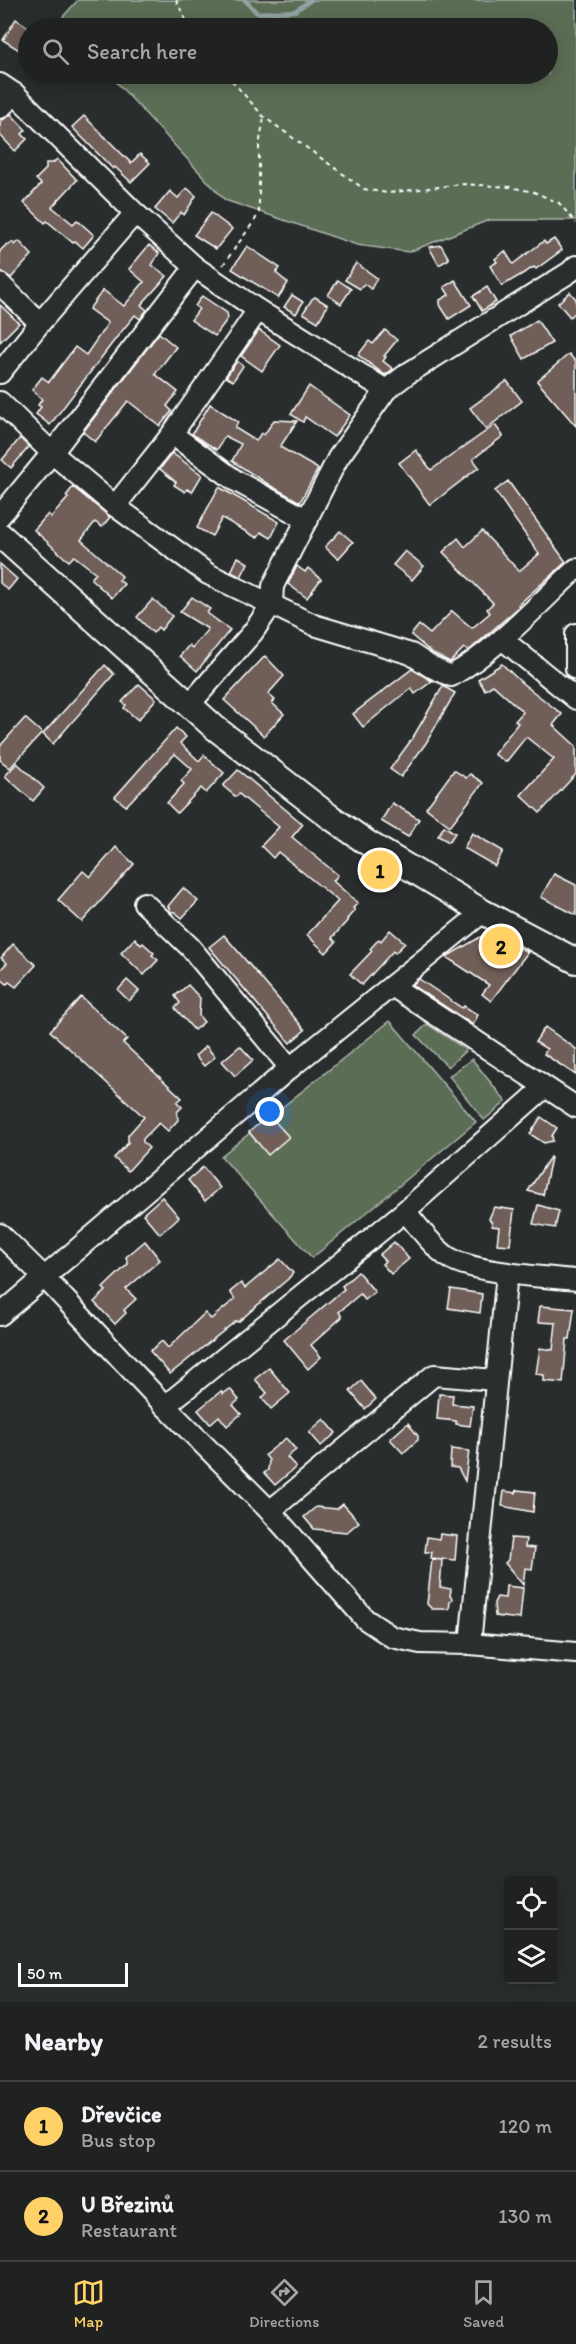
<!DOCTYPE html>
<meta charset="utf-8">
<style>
body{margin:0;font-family:Itim,sans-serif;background:#2d2f2f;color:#f1f3f6}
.controls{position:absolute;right:18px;bottom:18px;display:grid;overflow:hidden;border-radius:6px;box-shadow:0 3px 15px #0003}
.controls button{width:54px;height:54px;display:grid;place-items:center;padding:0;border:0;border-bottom:2px solid #3d3f40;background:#202222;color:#f1f3f6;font:30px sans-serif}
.scale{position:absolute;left:18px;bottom:15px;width:110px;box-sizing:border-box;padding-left:6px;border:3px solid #fff;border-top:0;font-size:16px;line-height:21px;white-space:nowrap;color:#fff;-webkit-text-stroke:4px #2a2d2e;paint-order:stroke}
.you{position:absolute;left:270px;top:1112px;width:21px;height:21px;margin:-15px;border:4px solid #fff;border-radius:50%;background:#1a73e8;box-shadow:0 0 0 9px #1a73e833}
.badge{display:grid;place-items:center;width:39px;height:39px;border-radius:50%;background:#ffd166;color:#111;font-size:20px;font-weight:700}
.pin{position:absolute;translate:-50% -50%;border:3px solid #fff;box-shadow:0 2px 6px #0006}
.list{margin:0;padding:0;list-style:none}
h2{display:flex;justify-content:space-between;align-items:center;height:78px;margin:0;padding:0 24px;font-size:26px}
h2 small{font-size:20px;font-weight:400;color:#a2a4a5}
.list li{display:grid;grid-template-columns:39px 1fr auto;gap:18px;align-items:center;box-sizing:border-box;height:90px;padding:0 24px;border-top:2px solid #3d3f40}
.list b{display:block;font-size:22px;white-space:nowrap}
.list p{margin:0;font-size:20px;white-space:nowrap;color:#a2a4a5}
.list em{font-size:20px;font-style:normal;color:#a2a4a5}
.icon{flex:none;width:33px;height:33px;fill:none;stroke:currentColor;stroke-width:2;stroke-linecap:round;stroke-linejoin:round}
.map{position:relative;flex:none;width:576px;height:2002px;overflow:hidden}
.search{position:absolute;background:#202222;box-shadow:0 3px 15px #0003;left:18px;right:18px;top:18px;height:66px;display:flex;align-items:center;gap:15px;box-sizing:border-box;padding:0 21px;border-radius:33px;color:#a2a4a5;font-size:22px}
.sheet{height:258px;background:#202222}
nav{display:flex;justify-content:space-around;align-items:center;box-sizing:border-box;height:84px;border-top:2px solid #3d3f40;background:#202222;font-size:16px;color:#a2a4a5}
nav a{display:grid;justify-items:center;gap:3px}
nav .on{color:#ffd166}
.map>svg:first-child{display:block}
.green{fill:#5b6d56;stroke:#adb6aa;stroke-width:1.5}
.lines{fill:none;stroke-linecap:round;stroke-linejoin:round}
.stream{stroke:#92a4a6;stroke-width:4.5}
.building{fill:#705f58;stroke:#fff;stroke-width:1.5}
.minor-casing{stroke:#fff;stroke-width:24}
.major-casing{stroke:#fff;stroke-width:28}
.path{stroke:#fff;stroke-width:2;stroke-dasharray:4.5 4.5;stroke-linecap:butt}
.minor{stroke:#2a2d2e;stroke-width:20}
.major{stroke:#2a2d2e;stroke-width:24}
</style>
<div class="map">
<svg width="576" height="2002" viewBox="0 0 576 2002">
<rect width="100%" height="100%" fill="#2a2d2e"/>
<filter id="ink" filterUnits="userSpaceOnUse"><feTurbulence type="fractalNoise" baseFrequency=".0167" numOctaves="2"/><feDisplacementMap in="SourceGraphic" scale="12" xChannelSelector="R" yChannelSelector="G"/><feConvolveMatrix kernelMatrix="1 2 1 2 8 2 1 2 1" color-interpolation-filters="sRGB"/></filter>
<g filter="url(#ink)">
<g class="green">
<path d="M78 0H576V220H489L409 252 357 245 225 200 109 74H548V28H68L60 20Z"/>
<path d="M390 1021 476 1122 312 1258 221 1156Z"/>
<path d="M427 1024 466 1050 448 1067 416 1035Z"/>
<path d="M472 1059 506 1102 484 1120 449 1076Z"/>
</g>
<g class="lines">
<path class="stream" d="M245 0 257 13 295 11 311 0"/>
</g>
<g class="building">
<path d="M16 19 28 27V45L24 53 3 40Z"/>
<path d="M11 114 26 130 22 134 27 139 15 151 0 135V122Z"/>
<path d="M84 116 131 163 140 154 150 163 131 182 115 167 113 169 72 127Z"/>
<path d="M57 159 77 180 52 207 73 224 77 220 94 235 83 248 75 241 73 243 47 221 45 223 24 203 41 184 36 179 46 169V163H53Z"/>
<path d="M187 188 196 196 184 215 181 212 172 223 155 209 170 191 178 198Z"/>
<path d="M211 213 232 229 216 249 194 235Z"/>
<path d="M554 239 562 250 536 269 534 267 502 286 490 266 497 262 495 259 505 251 513 264 544 241 546 244Z"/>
<path d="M19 241 32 255 11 278 0 270V251L7 244 9 245 12 242 15 245Z"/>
<path d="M149 245 159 253 152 265 167 276 141 305 147 310 140 319 135 315 117 337 50 425 36 414 41 407 38 405 42 399 32 390 42 377 49 382 75 347 86 355 108 323 89 309 103 290 124 306 144 282 129 269Z"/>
<path d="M441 245 449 259 439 265 429 247Z"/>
<path d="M247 246 280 268 276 273 288 283 278 298 232 269Z"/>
<path d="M356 263 377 278 371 289 364 284 360 289 345 280Z"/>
<path d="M338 280 351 289 341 304 328 295Z"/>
<path d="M455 280 471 305 449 319 440 305V300L449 295 444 287Z"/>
<path d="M487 287 496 302 482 311 473 296Z"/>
<path d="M570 292 576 299V312L570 317 558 303Z"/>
<path d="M292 295 303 302 296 314 284 307Z"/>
<path d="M202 296 227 313 228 318 215 336 191 320 199 309 195 306Z"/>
<path d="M315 297 328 305 318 322 303 313 312 299Z"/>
<path d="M0 305 19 323 0 342Z"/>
<path d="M537 320 552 343 524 359 511 336Z"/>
<path d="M259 330 280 345 262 371 241 356Z"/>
<path d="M385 330 397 340 384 356 386 357 383 361 393 369 385 375 358 355 369 341 373 344Z"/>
<path d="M159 333 176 347 155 374 178 392 167 406 172 411 160 426 128 401 95 442 83 432Z"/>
<path d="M569 354 576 362V426L537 381Z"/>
<path d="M237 361 243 366 233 381 226 377Z"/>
<path d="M507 381 522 401 486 429 470 408Z"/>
<path d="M309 386 350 415 334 437 305 417 303 422 291 414Z"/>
<path d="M210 404 238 422 235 428 256 441 261 433 264 435 274 420 297 421 280 447 318 469 300 502 271 486 232 461 241 444 225 436 217 450 192 434Z"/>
<path d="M495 425 503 436 473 459 479 467 430 505 399 463 416 450 431 470Z"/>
<path d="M20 438 29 447 11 468 2 460Z"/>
<path d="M172 453 202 475 192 492 187 489 185 492 174 485 176 482 160 469Z"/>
<path d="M508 481 566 562 518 605 519 607 472 648 468 651 464 648 450 662 432 653 411 635 419 625 430 634 452 611 472 628 490 613 487 609 493 603 443 552 458 538 465 547 482 531 519 571 539 554 495 491Z"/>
<path d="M73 487 110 517 102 527 95 522 81 540 122 576 119 580 124 584 112 598 91 579 96 573 74 556 69 561 65 558 34 530 48 514 51 517 68 498 66 496Z"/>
<path d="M219 487 279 522 271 538 261 532 257 538 222 518 212 536 197 528Z"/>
<path d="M340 531 353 542 338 559 325 547Z"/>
<path d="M405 551 424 566 412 580 393 565Z"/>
<path d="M238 557 248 563 241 577 231 572Z"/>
<path d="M0 564 17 579 8 590 0 583Z"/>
<path d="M297 566 305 572 308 568 321 579 307 598 288 584Z"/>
<path d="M192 597 210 609 207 613 230 630 197 671 180 656 189 645 192 648 208 629 180 612Z"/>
<path d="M153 599 172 616 161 630 158 627 153 633 137 617Z"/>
<path d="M265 656 284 676 268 694 275 700 272 703 284 714 264 736 224 700Z"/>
<path d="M502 664 522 683 562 714 553 725 576 746V774L540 813 521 795 554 759 526 737 506 762 494 754 518 723 515 721 523 712 493 685 485 690 478 679Z"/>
<path d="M105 665 114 674 53 744 43 734Z"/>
<path d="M412 669 432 681 415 694 411 688 363 727 353 714Z"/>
<path d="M139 684 156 699 138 720 124 708 126 705 122 702Z"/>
<path d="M443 686 455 693 426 743 401 777 390 769 412 739Z"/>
<path d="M25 718 42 733 10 768 0 760V746Z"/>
<path d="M176 728 186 737 180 743 199 761 204 755 224 773 206 793 201 788 177 813 167 803 184 784 181 781 192 769 175 754 126 806 115 797Z"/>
<path d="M17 763 44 788 33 801 5 776Z"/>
<path d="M238 770 303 824 292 837 338 875 333 881 358 903 353 908 355 910 347 919 348 920 332 938 336 942 326 953 307 935 338 901 278 852 273 858 261 846 279 827 239 794 236 797 223 786Z"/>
<path d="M454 770 466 778 470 774 483 783 450 826 426 808Z"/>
<path d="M392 803 419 819 408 837 381 821Z"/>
<path d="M444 826 455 833 449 842 438 836Z"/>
<path d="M472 833 503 851 495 866 464 848Z"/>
<path d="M116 847 134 864 82 922 58 900 83 871 90 877Z"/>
<path d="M554 874 576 885V915L541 897Z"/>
<path d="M183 888 198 901 182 918 175 912H171L168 906Z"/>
<path d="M390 930 405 943 395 953 393 951 362 985 350 974 372 951 370 949 379 939 381 941Z"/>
<path d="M487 933 528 952 491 1001 482 994 489 985 446 957Z"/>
<path d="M224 935 305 1030 290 1043 209 947Z"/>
<path d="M135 938 141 945 143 943 154 953 152 955 158 960 144 975 121 953Z"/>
<path d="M13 944 36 965 16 987 9 982 7 984 0 978V970L7 963 1 958Z"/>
<path d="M419 979 462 1008 464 1006 478 1015 473 1025 412 985Z"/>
<path d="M127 980 139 991 129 1001 118 990Z"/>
<path d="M188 985 200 998 199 1016 204 1022 194 1030 175 1008 180 1003 175 996Z"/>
<path d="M81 997 127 1039 123 1043 182 1098 177 1102 182 1107 177 1112 178 1120 168 1131 159 1123 143 1139V1142L149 1148 128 1171 114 1158 128 1143V1135L144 1117 50 1031Z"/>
<path d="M545 1027 576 1049V1075L544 1054 547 1049 535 1042Z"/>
<path d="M206 1046 215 1057 204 1066 195 1056Z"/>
<path d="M240 1046 253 1060 235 1076 222 1061Z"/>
<path d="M269 1115 289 1137 268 1155 249 1132Z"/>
<path d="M541 1117 557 1128 552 1136 553 1141 544 1143 530 1134Z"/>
<path d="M550 1157 551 1158 543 1195 528 1191Z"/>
<path d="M203 1167 220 1188 205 1201 188 1180Z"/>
<path d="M162 1197 179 1217 160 1234 143 1214Z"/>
<path d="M538 1205 559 1211 555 1228 533 1224Z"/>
<path d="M494 1207 514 1210 510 1245 497 1244 499 1227 492 1226V1223L489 1219Z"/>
<path d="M145 1241 160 1260 126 1289 136 1299 124 1310 126 1313 115 1324 94 1302 106 1291 103 1288 128 1264 126 1257Z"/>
<path d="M394 1242 409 1259 391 1274 382 1264 385 1261 379 1255Z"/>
<path d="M280 1259 293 1273 288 1279 238 1322 236 1321 170 1374 150 1351 162 1341 168 1348 205 1313 211 1319 235 1299 230 1292 241 1283 245 1288Z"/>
<path d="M358 1272 375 1292 365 1300 360 1294 339 1312 342 1317 311 1345 321 1357 308 1369 284 1340 344 1289 342 1286Z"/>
<path d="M451 1289 482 1294 480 1313 448 1308Z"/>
<path d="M540 1306 574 1309 570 1339H567L563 1383 544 1381V1375L536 1374 540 1348 553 1350 556 1323 538 1322Z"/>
<path d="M269 1368 290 1393 271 1409 262 1398 267 1393 255 1379Z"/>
<path d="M361 1381 376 1399 365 1409 350 1391Z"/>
<path d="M230 1389 239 1400 233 1405 241 1414 227 1426 219 1416 210 1424 198 1410 221 1391 223 1394Z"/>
<path d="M439 1394 453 1395 452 1404 473 1406 470 1426 456 1424V1421L437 1419Z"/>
<path d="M324 1419 336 1433 321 1446 309 1432Z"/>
<path d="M408 1423 418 1436V1440L403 1453 390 1439Z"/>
<path d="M286 1438 296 1450 287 1457 296 1467 275 1485 264 1473 268 1470 269 1460 265 1455Z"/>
<path d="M451 1449 469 1451 465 1481 458 1468 450 1467Z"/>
<path d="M517 1490 535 1492 533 1512 502 1506 504 1491 516 1493Z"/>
<path d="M343 1504 359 1522 347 1532 314 1529 304 1517 316 1507 337 1509Z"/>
<path d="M440 1534 457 1536 455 1560 431 1558 432 1552H425L427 1537 439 1539Z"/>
<path d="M511 1538 526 1539 525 1547 535 1548 532 1569 525 1568 523 1585 505 1563 508 1560Z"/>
<path d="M432 1559 442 1560 440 1587 451 1589 450 1596 453 1599 450 1602 449 1609H432L427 1604Z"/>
<path d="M506 1586 523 1588 520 1619 495 1616 494 1603 497 1597 505 1598Z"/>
</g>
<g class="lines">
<defs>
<g id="minor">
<path d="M0 84 15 94 135 213 195 267 258 310 386 390"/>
<path d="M0 108 15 94"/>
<path d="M0 284 40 323"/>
<path d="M0 373 40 323 135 213"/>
<path d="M0 402 52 453 115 506 208 574 314 625 411 654 431 667 451 676C498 649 536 606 576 569"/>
<path d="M172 434 236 481 308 520"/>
<path d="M115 506 172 434 258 310"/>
<path d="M0 516 52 453 195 267"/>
<path d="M576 634V669"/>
<path d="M502 639 576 699"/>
<path d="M190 704 253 632 272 604 273 586 338 458 386 390 407 374 570 272 576 266"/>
<path d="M144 903 190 947 290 1068"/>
<path d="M392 986 576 1107"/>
<path d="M405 1211C417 1225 430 1244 445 1255 468 1273 546 1277 576 1280"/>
<path d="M0 1234 45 1278 165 1406 270 1511 365 1619 392 1637 420 1643 470 1644 576 1653"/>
<path d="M0 1315 290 1068 483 912"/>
<path d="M165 1406 405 1211 545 1087"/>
<path d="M270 1511 434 1375 495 1380"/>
<path d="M470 1644 507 1273"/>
</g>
<path id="major" d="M0 535 214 727 329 816 366 842 483 912 576 961"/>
</defs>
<use href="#minor" class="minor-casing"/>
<use href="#major" class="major-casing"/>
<g class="path">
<path d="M176 0 190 28"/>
<path d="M226 74 264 117 364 189 387 193 464 184 510 187 534 192 559 203 576 223"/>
<path d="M223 265 255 220 259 212V146L264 117"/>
</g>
<use href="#minor" class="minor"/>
<use href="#major" class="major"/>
</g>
</g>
</svg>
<div class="controls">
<button><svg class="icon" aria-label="locate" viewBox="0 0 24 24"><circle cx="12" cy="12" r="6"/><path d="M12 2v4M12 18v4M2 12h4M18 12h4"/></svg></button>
<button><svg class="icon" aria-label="layers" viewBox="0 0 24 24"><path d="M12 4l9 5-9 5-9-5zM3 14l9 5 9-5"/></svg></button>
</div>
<div class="scale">50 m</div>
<div class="you"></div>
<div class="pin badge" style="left:380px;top:870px">1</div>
<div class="pin badge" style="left:501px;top:946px">2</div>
<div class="search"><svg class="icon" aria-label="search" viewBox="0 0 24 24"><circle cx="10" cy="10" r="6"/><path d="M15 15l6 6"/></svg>Search here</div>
</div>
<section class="sheet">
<h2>Nearby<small>2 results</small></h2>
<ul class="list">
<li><span class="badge">1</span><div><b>Dřevčice</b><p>Bus stop</p></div><em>120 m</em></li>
<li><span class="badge">2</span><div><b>U Březinů</b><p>Restaurant</p></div><em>130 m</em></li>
</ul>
</section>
<nav>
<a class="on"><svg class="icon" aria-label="map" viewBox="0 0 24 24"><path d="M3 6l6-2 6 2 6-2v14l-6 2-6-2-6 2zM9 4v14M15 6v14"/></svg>Map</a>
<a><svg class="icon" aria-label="directions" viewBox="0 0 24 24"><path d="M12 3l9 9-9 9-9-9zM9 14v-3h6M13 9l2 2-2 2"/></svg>Directions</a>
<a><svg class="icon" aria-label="saved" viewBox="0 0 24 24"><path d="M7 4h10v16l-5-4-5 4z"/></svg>Saved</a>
</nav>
